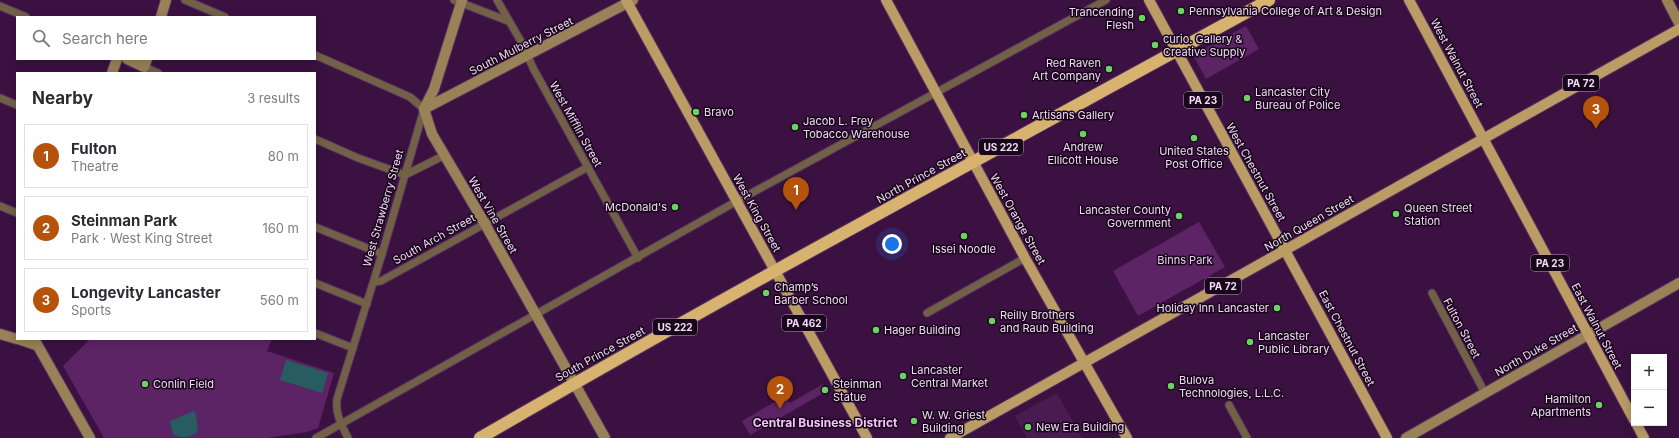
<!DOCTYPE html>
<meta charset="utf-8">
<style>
body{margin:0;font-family:Inter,sans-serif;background:#f2f2f3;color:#2b2b33}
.controls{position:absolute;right:12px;bottom:12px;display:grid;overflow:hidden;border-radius:0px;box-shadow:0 2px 10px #0003}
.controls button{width:36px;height:36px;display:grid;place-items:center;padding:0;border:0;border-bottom:1px solid #e1e1e2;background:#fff;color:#2b2b33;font:20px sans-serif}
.you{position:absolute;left:892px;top:244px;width:14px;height:14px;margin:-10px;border:3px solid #fff;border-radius:50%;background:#1a73e8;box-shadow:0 0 0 6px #1a73e833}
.badge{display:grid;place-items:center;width:26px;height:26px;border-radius:50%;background:#b45309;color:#fff;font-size:13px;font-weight:700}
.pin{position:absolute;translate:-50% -33px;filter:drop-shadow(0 1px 2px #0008)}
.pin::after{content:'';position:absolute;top:21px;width:14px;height:12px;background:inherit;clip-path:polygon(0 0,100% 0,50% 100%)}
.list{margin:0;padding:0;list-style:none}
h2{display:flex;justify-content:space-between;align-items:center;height:52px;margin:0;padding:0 16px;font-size:17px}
h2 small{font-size:13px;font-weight:400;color:#7c7c81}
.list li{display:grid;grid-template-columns:26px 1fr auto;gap:12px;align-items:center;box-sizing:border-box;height:64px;margin:0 8px 8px;padding:0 8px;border:1px solid #e1e1e2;border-radius:0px}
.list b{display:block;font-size:15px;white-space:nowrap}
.list p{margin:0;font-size:13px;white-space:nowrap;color:#7c7c81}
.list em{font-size:13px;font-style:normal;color:#7c7c81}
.icon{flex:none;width:22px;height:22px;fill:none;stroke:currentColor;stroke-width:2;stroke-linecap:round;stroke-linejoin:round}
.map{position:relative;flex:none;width:1679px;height:438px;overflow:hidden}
.search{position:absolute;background:#fff;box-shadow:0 2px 10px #0003;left:16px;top:16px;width:300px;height:44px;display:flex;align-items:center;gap:10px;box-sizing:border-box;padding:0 14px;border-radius:0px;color:#7c7c81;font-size:15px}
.panel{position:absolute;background:#fff;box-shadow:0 2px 10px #0003;left:16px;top:72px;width:300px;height:268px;border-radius:0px}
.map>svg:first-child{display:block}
.built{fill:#491b50}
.green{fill:#5c2465}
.water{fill:#275d61}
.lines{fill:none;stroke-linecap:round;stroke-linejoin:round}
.street-casing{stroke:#58315e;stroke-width:9}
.secondary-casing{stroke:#58315e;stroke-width:12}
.primary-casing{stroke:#58315e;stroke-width:12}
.highway-casing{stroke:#58315e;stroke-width:14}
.street{stroke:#706147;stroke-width:7}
.secondary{stroke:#9a8258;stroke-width:10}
.primary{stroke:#ba9c64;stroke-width:10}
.highway{stroke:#d7b36f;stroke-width:12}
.poi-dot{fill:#6bd363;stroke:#18071b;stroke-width:1.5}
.labels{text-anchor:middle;stroke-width:3;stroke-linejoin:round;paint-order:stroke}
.shield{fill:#18071b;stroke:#b19bb5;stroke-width:1}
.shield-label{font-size:10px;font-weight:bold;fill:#f3daf7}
.poi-label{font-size:11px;fill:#f3daf7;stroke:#18071b;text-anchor:start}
.street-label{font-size:11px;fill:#f3daf7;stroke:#18071b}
.park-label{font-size:11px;fill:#edc9f2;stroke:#18071b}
.neighbourhood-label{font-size:12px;font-weight:bold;fill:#f6c3fd;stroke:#18071b}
</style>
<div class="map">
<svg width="1679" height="438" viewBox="0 0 1679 438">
<rect width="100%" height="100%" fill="#3b1141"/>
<path class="built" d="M1057 393 1082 438H1027L1015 416Z"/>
<g class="green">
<path d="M1246 26 1259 49 1206 79 1193 55Z"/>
<path d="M1199 222 1225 267 1138 316 1113 271Z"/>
<path d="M90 339H272L267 351 334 373 318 428 307 432 267 438H104L63 366Z"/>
<path d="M823 384 827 391 750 435 742 421 785 396 790 403Z"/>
</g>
<g class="water">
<path d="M286 360 328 373 322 393 280 380Z"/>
<path d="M194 411 196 415 198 431C192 438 183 438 173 435L170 421Z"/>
</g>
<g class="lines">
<defs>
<g id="street">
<path d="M185 0 225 17"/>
<path d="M454 0 508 21"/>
<path d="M497 0 523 45 533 68 638 258"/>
<path d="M0 6 26 17"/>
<path d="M315 55 410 97 424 109 382 254 337 399C335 414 342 426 348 438"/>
<path d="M144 67 158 73"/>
<path d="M0 98 17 105"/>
<path d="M315 139 358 158 405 175 445 155"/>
<path d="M0 206 17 213"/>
<path d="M315 227 382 254"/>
<path d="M374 282 381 281 588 167"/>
<path d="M315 283 367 304"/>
<path d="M1432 293 1485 393"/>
<path d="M927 313 1025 258"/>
<path d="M315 333 353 348"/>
<path d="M1229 405 1247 438"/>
<path d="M316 438 737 201 1106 0"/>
</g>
<g id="secondary">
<path d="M1667 0 1679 23"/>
<path d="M161 17 166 0"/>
<path d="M127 59 144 67 147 59"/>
<path d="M112 73 117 59"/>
<path d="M424 109 432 134 485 224 605 438"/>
<path d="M424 109 633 0"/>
<path d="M424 109 434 89 462 0"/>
<path d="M0 334 17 339"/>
<path d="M18 339 36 345"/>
<path d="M34 339 90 438"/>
<path d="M1406 438 1679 283"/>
</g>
<g id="primary">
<path d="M626 0 867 438"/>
<path d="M886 0 1025 258 1127 438"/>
<path d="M1149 0 1387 438"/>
<path d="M1409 0 1634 420"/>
<path d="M1636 423 1644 438"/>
<path d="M950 438 1679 29"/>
</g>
<path id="highway" d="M480 438C740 287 1005 145 1269 0"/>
</defs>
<use href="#street" class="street-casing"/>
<use href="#secondary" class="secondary-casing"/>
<use href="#primary" class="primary-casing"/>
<use href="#highway" class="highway-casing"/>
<use href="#street" class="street"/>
<use href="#secondary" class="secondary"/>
<use href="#primary" class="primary"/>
<use href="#highway" class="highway"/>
</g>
<g class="poi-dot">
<circle cx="1181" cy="11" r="4"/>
<circle cx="1142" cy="18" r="4"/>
<circle cx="1155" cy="45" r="4"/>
<circle cx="1109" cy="69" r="4"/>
<circle cx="1247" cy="98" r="4"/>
<circle cx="696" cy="112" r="4"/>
<circle cx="1024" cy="115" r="4"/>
<circle cx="795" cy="127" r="4"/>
<circle cx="1083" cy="134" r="4"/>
<circle cx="1194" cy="138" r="4"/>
<circle cx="675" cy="207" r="4"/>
<circle cx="1396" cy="214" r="4"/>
<circle cx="1179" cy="216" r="4"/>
<circle cx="964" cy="236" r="4"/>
<circle cx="766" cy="293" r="4"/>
<circle cx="1277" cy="308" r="4"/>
<circle cx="992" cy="321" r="4"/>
<circle cx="876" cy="330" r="4"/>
<circle cx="1250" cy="342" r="4"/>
<circle cx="903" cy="376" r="4"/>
<circle cx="145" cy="384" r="4"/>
<circle cx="1171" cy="386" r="4"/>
<circle cx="825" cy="390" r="4"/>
<circle cx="1599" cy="405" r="4"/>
<circle cx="914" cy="421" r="4"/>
<circle cx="1028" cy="427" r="4"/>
</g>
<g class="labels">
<g class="shield">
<rect x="1563" y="75" width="36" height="16" rx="3"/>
<rect x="1184" y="92" width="38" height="16" rx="3"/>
<rect x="979" y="139" width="44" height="16" rx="3"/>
<rect x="1531" y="255" width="38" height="16" rx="3"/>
<rect x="1205" y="278" width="36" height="16" rx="3"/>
<rect x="782" y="315" width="44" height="16" rx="3"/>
<rect x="653" y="319" width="44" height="16" rx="3"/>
</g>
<g class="shield-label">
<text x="1581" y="87">PA 72</text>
<text x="1203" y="104">PA 23</text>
<text x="1001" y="151">US 222</text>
<text x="1550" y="267">PA 23</text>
<text x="1223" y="290">PA 72</text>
<text x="804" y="327">PA 462</text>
<text x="675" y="331">US 222</text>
</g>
<g class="poi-label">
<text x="1189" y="15">Pennsylvania College of Art &amp; Design</text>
<text x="1134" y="16" text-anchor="end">Trancending<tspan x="1134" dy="13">Flesh</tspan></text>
<text x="1163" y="43">curio. Gallery &amp;<tspan x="1163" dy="13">Creative Supply</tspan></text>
<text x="1101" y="67" text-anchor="end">Red Raven<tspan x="1101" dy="13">Art Company</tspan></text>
<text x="1255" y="96">Lancaster City<tspan x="1255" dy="13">Bureau of Police</tspan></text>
<text x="704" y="116">Bravo</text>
<text x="1032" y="119">Artisans Gallery</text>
<text x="803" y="125">Jacob L. Frey<tspan x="803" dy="13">Tobacco Warehouse</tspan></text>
<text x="1083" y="151" text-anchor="middle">Andrew<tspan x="1083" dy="13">Ellicott House</tspan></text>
<text x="1194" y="155" text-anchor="middle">United States<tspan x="1194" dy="13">Post Office</tspan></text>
<text x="667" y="211" text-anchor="end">McDonald's</text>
<text x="1404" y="212">Queen Street<tspan x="1404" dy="13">Station</tspan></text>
<text x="1171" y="214" text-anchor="end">Lancaster County<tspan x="1171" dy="13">Government</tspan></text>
<text x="964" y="253" text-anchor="middle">Issei Noodle</text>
<text x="774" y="291">Champ’s<tspan x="774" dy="13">Barber School</tspan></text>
<text x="1269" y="312" text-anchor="end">Holiday Inn Lancaster</text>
<text x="1000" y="319">Reilly Brothers<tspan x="1000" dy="13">and Raub Building</tspan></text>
<text x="884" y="334">Hager Building</text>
<text x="1258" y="340">Lancaster<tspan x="1258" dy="13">Public Library</tspan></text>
<text x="911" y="374">Lancaster<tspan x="911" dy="13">Central Market</tspan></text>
<text x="1179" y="384">Bulova<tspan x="1179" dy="13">Technologies, L.L.C.</tspan></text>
<text x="153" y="388">Conlin Field</text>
<text x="833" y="388">Steinman<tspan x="833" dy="13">Statue</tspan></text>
<text x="1591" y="403" text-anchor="end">Hamilton<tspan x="1591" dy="13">Apartments</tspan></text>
<text x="922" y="419">W. W. Griest<tspan x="922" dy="13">Building</tspan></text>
<text x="1036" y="431">New Era Building</text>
</g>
<g class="street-label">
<text transform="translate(521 46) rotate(-27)" y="4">South Mulberry Street</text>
<text transform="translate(1457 63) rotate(62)" y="4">West Walnut Street</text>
<text transform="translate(576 124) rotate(61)" y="4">West Mifflin Street</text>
<text transform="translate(1256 172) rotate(61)" y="4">West Chestnut Street</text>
<text transform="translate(921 176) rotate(-29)" y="4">North Prince Street</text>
<text transform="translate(383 208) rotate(-74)" y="4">West Strawberry Street</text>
<text transform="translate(757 213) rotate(61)" y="4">West King Street</text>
<text transform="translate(493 215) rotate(60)" y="4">West Vine Street</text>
<text transform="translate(1018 219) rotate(61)" y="4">West Orange Street</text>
<text transform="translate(1309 223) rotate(-30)" y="4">North Queen Street</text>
<text transform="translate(434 239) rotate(-29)" y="4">South Arch Street</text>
<text transform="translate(1597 326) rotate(62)" y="4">East Walnut Street</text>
<text transform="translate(1462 328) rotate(62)" y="4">Fulton Street</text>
<text transform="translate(1347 338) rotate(62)" y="4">East Chestnut Street</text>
<text transform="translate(1536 350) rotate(-30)" y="4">North Duke Street</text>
<text transform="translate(600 354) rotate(-29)" y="4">South Prince Street</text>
</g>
<g class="park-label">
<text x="1185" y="264">Binns Park</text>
</g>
<g class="neighbourhood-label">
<text x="825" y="427">Central Business District</text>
</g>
</g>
</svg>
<div class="controls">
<button>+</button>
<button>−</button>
</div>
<div class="you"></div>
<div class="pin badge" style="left:796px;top:210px">1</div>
<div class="pin badge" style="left:780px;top:409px">2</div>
<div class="pin badge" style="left:1596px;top:129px">3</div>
<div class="search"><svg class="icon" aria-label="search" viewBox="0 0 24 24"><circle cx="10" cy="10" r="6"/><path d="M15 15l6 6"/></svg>Search here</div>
<section class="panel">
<h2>Nearby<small>3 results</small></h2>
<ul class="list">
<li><span class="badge">1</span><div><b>Fulton</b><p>Theatre</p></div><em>80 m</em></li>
<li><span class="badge">2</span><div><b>Steinman Park</b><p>Park · West King Street</p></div><em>160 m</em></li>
<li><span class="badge">3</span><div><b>Longevity Lancaster</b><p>Sports</p></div><em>560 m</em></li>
</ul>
</section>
</div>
